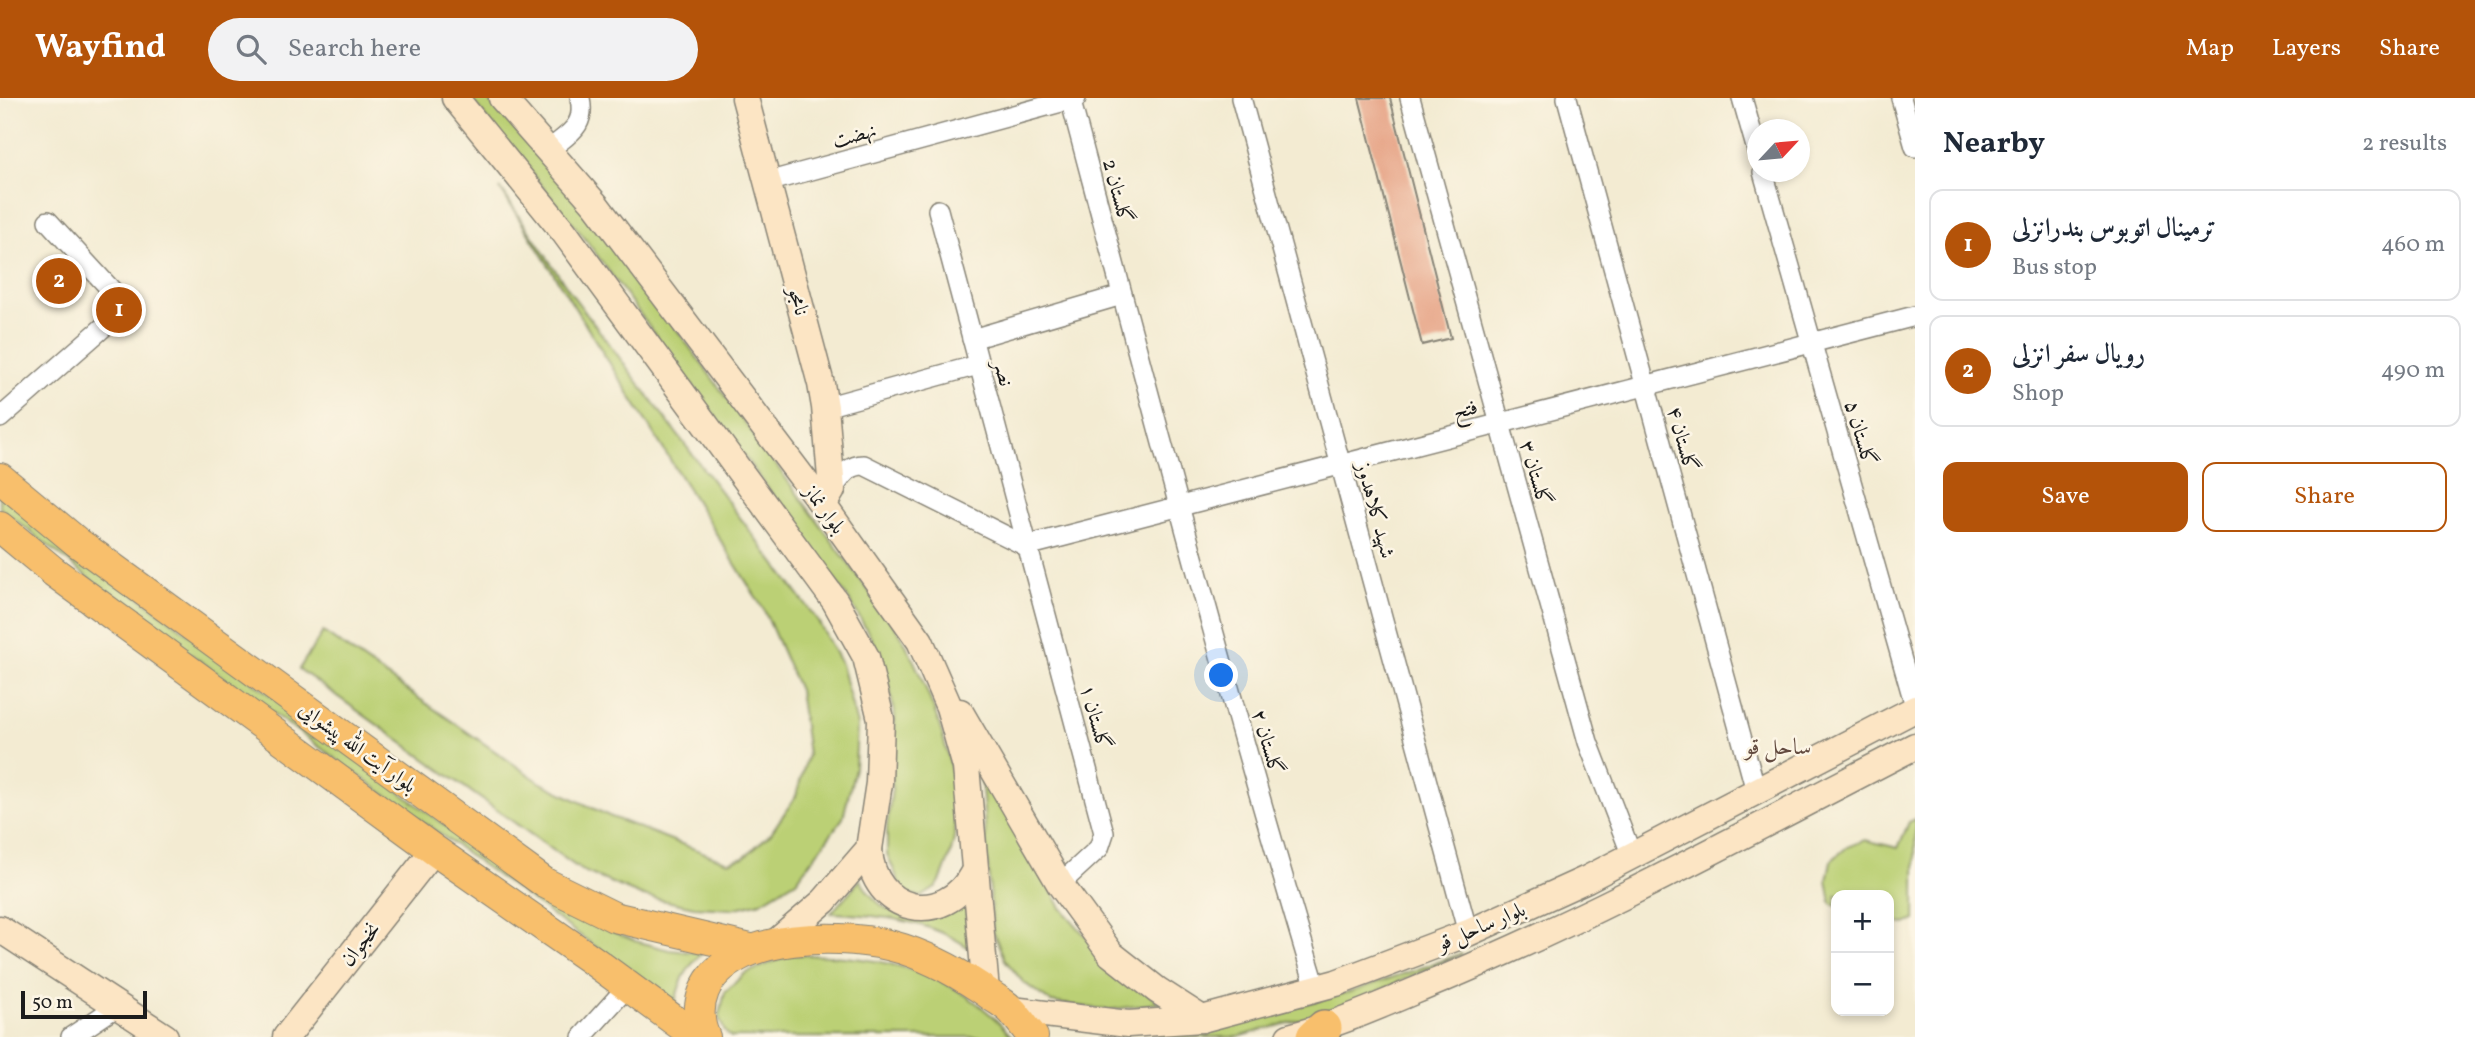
<!DOCTYPE html>
<meta charset="utf-8">
<style>
body{margin:0;font-family:Vollkorn,Amiri,serif;background:#f2f2f3;color:#1f2937}
.controls{position:absolute;right:21px;bottom:21px;display:grid;overflow:hidden;border-radius:14px;box-shadow:0 4px 10px #0003}
.controls button{width:63px;height:63px;display:grid;place-items:center;padding:0;border:0;border-bottom:2px solid #e0e1e3;background:#fff;color:#1f2937;font:35px sans-serif}
.compass{position:absolute;left:1747px;top:21px;width:63px;height:63px;border-radius:50%;background:#fff;box-shadow:0 4px 10px #0003;rotate:64deg}
.scale{position:absolute;left:21px;bottom:18px;width:126px;box-sizing:border-box;padding-left:7px;border:4px solid #1c1c1c;border-top:0;font-size:19px;line-height:24px;white-space:nowrap;color:#1c1c1c;-webkit-text-stroke:5px #fcf5e5;paint-order:stroke}
.you{position:absolute;left:1222px;top:578px;width:24px;height:24px;margin:-18px;border:5px solid #fff;border-radius:50%;background:#1a73e8;box-shadow:0 0 0 10px #1a73e833}
.badge{display:grid;place-items:center;width:46px;height:46px;border-radius:50%;background:#b45309;color:#fff;font-size:23px;font-weight:700}
.pin{position:absolute;translate:-50% -50%;border:4px solid #fff;box-shadow:0 2px 7px #0006}
.list{margin:0;padding:0;list-style:none}
h2{display:flex;justify-content:space-between;align-items:center;height:91px;margin:0;padding:0 28px;font-size:30px}
h2 small{font-size:23px;font-weight:400;color:#747a83}
.list li{display:grid;grid-template-columns:46px 1fr auto;gap:21px;align-items:center;box-sizing:border-box;height:112px;margin:0 14px 14px;padding:0 14px;border:2px solid #e0e1e3;border-radius:14px}
.list b{display:block;font-size:26px;white-space:nowrap}
.list p{margin:0;font-size:23px;white-space:nowrap;color:#747a83}
.list em{font-size:23px;font-style:normal;color:#747a83}
.actions{display:flex;gap:14px;padding:21px 28px}
.actions a{flex:1;padding:16px 0;border:2px solid #b45309;border-radius:14px;text-align:center;font-size:24px;color:#b45309}
.actions .main{background:#b45309;color:#fff}
.icon{flex:none;width:38px;height:38px;fill:none;stroke:currentColor;stroke-width:2;stroke-linecap:round;stroke-linejoin:round}
.map{position:relative;flex:none;width:1915px;height:939px;overflow:hidden}
header{display:flex;align-items:center;gap:42px;box-sizing:border-box;height:98px;padding:0 35px;background:#b45309;color:#fff}
header strong{font-size:33px}
nav{display:flex;gap:38px;margin-inline-start:auto;font-size:24px}
.search{width:490px;height:63px;background:#f2f2f3;display:flex;align-items:center;gap:18px;box-sizing:border-box;padding:0 24px;border-radius:38px;color:#747a83;font-size:26px}
main{display:flex}
aside{flex:1;background:#fff}
.map>svg:first-child{display:block}
.green{fill:#bbd074;stroke:#6c7648;stroke-width:2}
.building{fill:#e6a284}
.lines{fill:none;stroke-linecap:round;stroke-linejoin:round}
.street-casing{stroke:#888477;stroke-width:22}
.secondary-casing{stroke:#888477;stroke-width:29}
.primary-casing{stroke:#888477;stroke-width:32}
.highway-casing{stroke:#888477;stroke-width:38}
.street{stroke:#fff;stroke-width:19}
.secondary{stroke:#fce5c4;stroke-width:26}
.primary{stroke:#f8bf6c;stroke-width:30}
.highway{stroke:#f8bf6c;stroke-width:35}
.labels{text-anchor:middle;stroke-width:5;stroke-linejoin:round;paint-order:stroke}
.street-label{font-size:21px;fill:#1c1c1c;stroke:#fcf5e5}
.neighbourhood-label{font-size:23px;fill:#634b40;stroke:#fcf5e5}
</style>
<header>
<strong>Wayfind</strong>
<div class="search"><svg class="icon" aria-label="search" viewBox="0 0 24 24"><circle cx="10" cy="10" r="6"/><path d="M15 15l6 6"/></svg>Search here</div>
<nav><a>Map</a><a>Layers</a><a>Share</a></nav>
</header>
<main>
<div class="map">
<svg width="1915" height="939" viewBox="0 0 1915 939">
<rect width="100%" height="100%" fill="#fcf5e5"/>
<filter id="ink" filterUnits="userSpaceOnUse"><feTurbulence type="fractalNoise" baseFrequency=".0143" numOctaves="2"/><feDisplacementMap in="SourceGraphic" scale="14" xChannelSelector="R" yChannelSelector="G"/><feConvolveMatrix kernelMatrix="1 2 1 2 8 2 1 2 1" color-interpolation-filters="sRGB"/></filter>
<filter id="wash" filterUnits="userSpaceOnUse"><feTurbulence type="fractalNoise" baseFrequency=".00686" numOctaves="4" result="noise"/><feDisplacementMap in="SourceGraphic" scale="28" xChannelSelector="R" yChannelSelector="G"/><feGaussianBlur stdDeviation="1.57" result="paint"/><feColorMatrix in="noise" values="0 0 0 0 0 0 0 0 0 0 0 0 0 0 0 0 0 1.4 0 .05"/><feComposite in="paint" operator="in"/></filter>
<g filter="url(#wash)">
<rect width="100%" height="100%" fill="#f3ebd2"/>
<g class="green">
<path d="M470 0H487L591 115 901 537C932 597 974 699 947 766 944 773 941 785 935 790 931 793 926 796 921 799L903 794 887 756V728L892 691 895 619 889 585 872 541 848 500 583 138Z"/>
<path d="M500 90 573 198 818 523 841 566 857 627 855 670 843 720 796 783 761 804 732 811 694 809 643 798 581 772 299 571 323 534 541 685 609 718 728 764 744 759 771 735 796 698 808 656 799 592 764 512Z"/>
<path d="M0 395 483 756 584 822 635 843 669 852 702 855C686 871 679 884 675 906L134 515 0 410Z"/>
<path d="M981 676H987L1061 810 1097 851 1159 905 1107 912 1051 904 1023 884 1005 862 993 834Z"/>
<path d="M1915 721V822L1905 826 1889 824V797H1836V808L1831 805 1827 782 1831 763 1847 749 1865 742 1898 750 1909 724Z"/>
<path d="M860 782C870 798 886 817 907 817 920 817 950 805 965 801L969 850C930 822 878 817 831 815Z"/>
<path d="M1462 856 1374 895 1320 916 1238 939H1151L1282 912 1350 894Z"/>
<path d="M790 857C875 856 955 870 1012 939H731L725 934 719 920 725 894 744 876Z"/>
</g>
<g id="blocks">
<path class="building" d="M1359 0H1390L1451 240 1422 247Z"/>
</g>
</g>
<g filter="url(#ink)">
<use href="#blocks" fill-opacity="0" stroke="#888477" stroke-width="2"/>
<g class="lines">
<defs>
<g id="street">
<path d="M1070 0C1149 297 1227 595 1316 890"/>
<path d="M1241 0 1468 835"/>
<path d="M1410 0 1588 644 1632 758"/>
<path d="M1567 0 1756 693"/>
<path d="M1742 0 1758 56"/>
<path d="M1901 0 1915 49"/>
<path d="M549 52C569 35 586 29 580 0"/>
<path d="M1763 74 1915 608"/>
<path d="M767 84 1076 0"/>
<path d="M938 112 1104 735 1099 750 1060 786"/>
<path d="M972 241 1122 197"/>
<path d="M825 309 978 267"/>
<path d="M0 320 115 219 116 197 48 123"/>
<path d="M832 392C841 380 847 367 864 367L1026 448"/>
<path d="M1026 448 1915 218"/>
<path d="M71 939 116 909"/>
<path d="M582 939 628 888"/>
</g>
<g id="secondary">
<path d="M455 0 564 134 835 503 866 559 881 621 879 685 869 751 824 803 775 845"/>
<path d="M502 0 596 107 823 407 920 543 949 609 966 669 986 893"/>
<path d="M745 0 821 286 825 309 832 392 823 407"/>
<path d="M960 614 1060 786 1111 856 1157 892 1202 921"/>
<path d="M869 751C872 815 944 831 974 774"/>
<path d="M0 831 165 939"/>
<path d="M1012 912 1128 926 1202 921 1336 885 1468 835 1587 781 1915 611"/>
<path d="M286 939 434 752"/>
<path d="M1289 939C1343 925 1392 902 1443 881 1605 813 1759 728 1915 648"/>
</g>
<g id="primary">
<path d="M0 380 77 444 545 785 614 819 751 851"/>
<path d="M0 429 54 474 434 752 595 864 697 939"/>
<path d="M705 939C698 924 698 908 704 893 729 832 850 834 903 851 936 862 964 878 992 898 999 903 1007 907 1013 914 1020 922 1026 931 1033 939"/>
</g>
<path id="highway" d="M1314 939 1324 930"/>
</defs>
<use href="#street" class="street-casing"/>
<use href="#secondary" class="secondary-casing"/>
<use href="#primary" class="primary-casing"/>
<use href="#highway" class="highway-casing"/>
<use href="#street" class="street"/>
<use href="#secondary" class="secondary"/>
<use href="#primary" class="primary"/>
<use href="#highway" class="highway"/>
</g>
</g>
<g class="labels">
<g class="street-label">
<text transform="translate(854 37) rotate(-15)" y="7">نهضت</text>
<text transform="translate(1118 93) rotate(75)" y="7">گلستان 2</text>
<text transform="translate(799 203) rotate(75)" y="7">نامجو</text>
<text transform="translate(1004 275) rotate(76)" y="7">نصر</text>
<text transform="translate(1465 311) rotate(-14)" y="7">فتح</text>
<text transform="translate(1861 335) rotate(74)" y="7">گلستان ۵</text>
<text transform="translate(1683 341) rotate(75)" y="7">گلستان ۴</text>
<text transform="translate(1536 375) rotate(74)" y="7">گلستان ۳</text>
<text transform="translate(825 411) rotate(54)" y="7">بلوار نماز</text>
<text transform="translate(1376 412) rotate(75)" y="7">شهید کلاهدوز</text>
<text transform="translate(1096 619) rotate(75)" y="7">گلستان ۱</text>
<text transform="translate(1268 644) rotate(74)" y="7">گلستان ۲</text>
<text transform="translate(358 649) rotate(36)" y="7">بلوار آیت الله پیشوایی</text>
<text transform="translate(1481 828) rotate(-23)" y="7">بلوار ساحل قو</text>
<text transform="translate(360 846) rotate(-51)" y="7">نخجوان</text>
</g>
<g class="neighbourhood-label">
<text x="1778" y="656">ساحل قو</text>
</g>
</g>
</svg>
<div class="controls">
<button>+</button>
<button>−</button>
</div>
<svg class="compass" viewBox="-18 -18 36 36"><path d="M0-13l5 13h-10z" fill="#e53935"/><path d="M0 13l5-13h-10z" fill="#747a83"/></svg>
<div class="scale">50 m</div>
<div class="you"></div>
<div class="pin badge" style="left:119px;top:212px">1</div>
<div class="pin badge" style="left:59px;top:183px">2</div>
</div>
<aside>
<h2>Nearby<small>2 results</small></h2>
<ul class="list">
<li><span class="badge">1</span><div><b>ترمینال اتوبوس بندرانزلی</b><p>Bus stop</p></div><em>460 m</em></li>
<li><span class="badge">2</span><div><b>رویال سفر انزلی</b><p>Shop</p></div><em>490 m</em></li>
</ul>
<div class="actions"><a class="main">Save</a><a>Share</a></div>
</aside>
</main>
